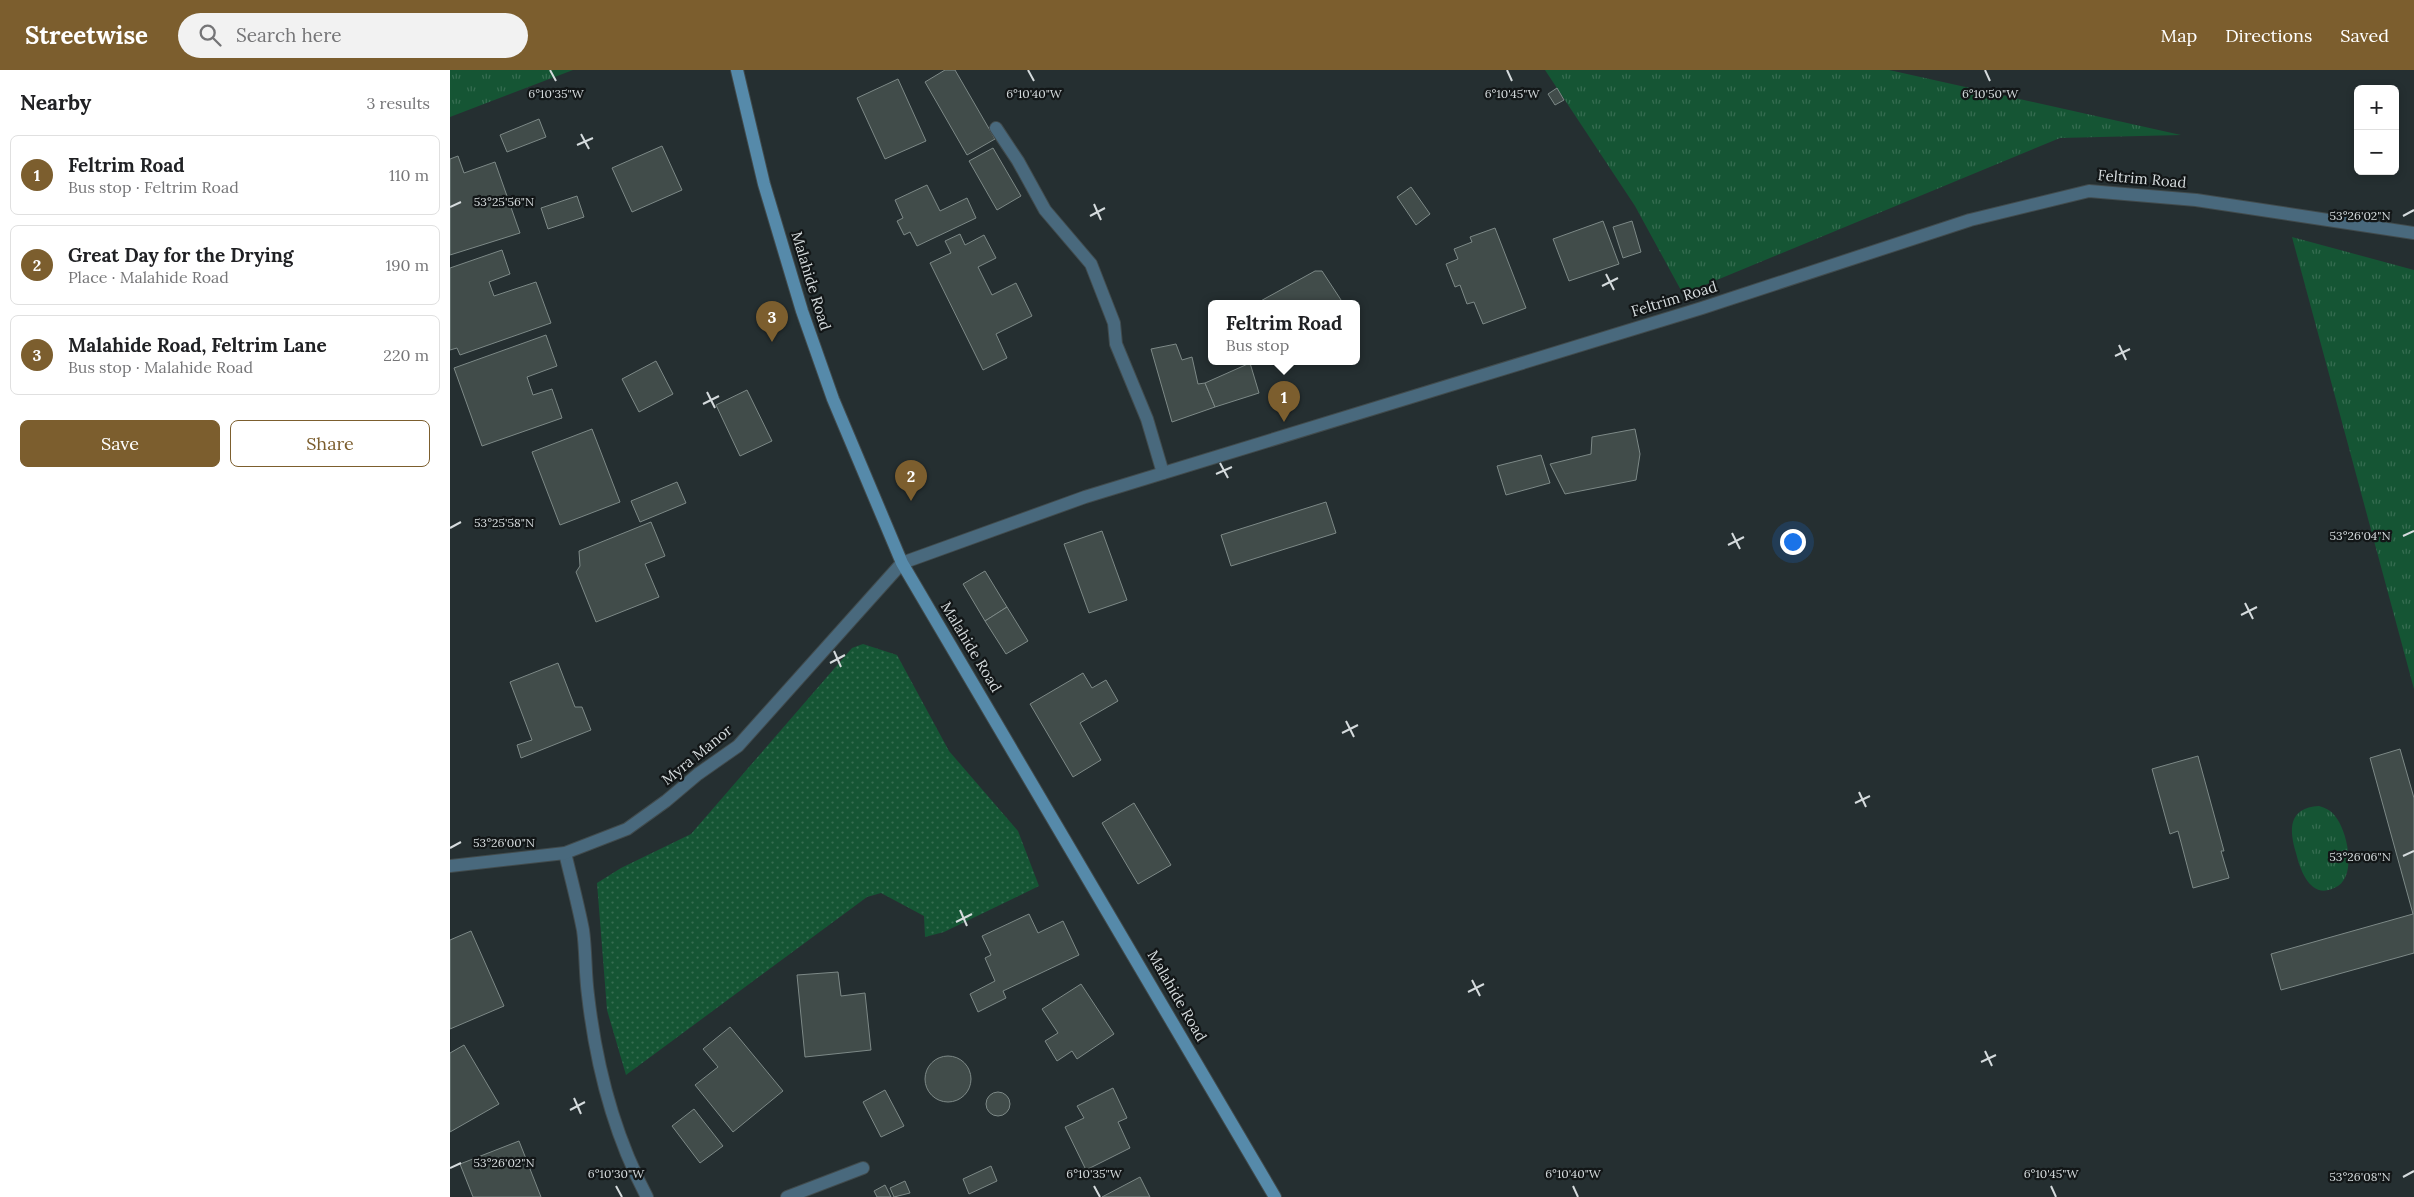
<!DOCTYPE html>
<meta charset="utf-8">
<style>
body{margin:0;font-family:Lora,serif;background:#f2f2f2;color:#202124}
.controls{position:absolute;right:15px;top:15px;display:grid;overflow:hidden;border-radius:8px;box-shadow:0 2px 8px #0003}
.controls button{width:45px;height:45px;display:grid;place-items:center;padding:0;border:0;border-bottom:1px solid #e0e0e0;background:#fff;color:#202124;font:25px sans-serif}
.you{position:absolute;left:1342px;top:471px;width:18px;height:18px;margin:-12px;border:4px solid #fff;border-radius:50%;background:#1a73e8;box-shadow:0 0 0 8px #1a73e833}
.badge{display:grid;place-items:center;width:32px;height:32px;border-radius:50%;background:#7c5e2e;color:#fff;font-size:16px;font-weight:700}
.pin{position:absolute;translate:-50% -41px;filter:drop-shadow(0 1px 2px #0008)}
.pin::after{content:'';position:absolute;top:26px;width:18px;height:15px;background:inherit;clip-path:polygon(0 0,100% 0,50% 100%)}
.popup{position:absolute;left:758px;top:230px;width:152px;height:65px;box-sizing:border-box;display:grid;place-content:center;border-radius:8px;background:#fff;filter:drop-shadow(0 1px 4px #0005);font-size:16px;white-space:nowrap;color:#757577}
.popup b{font-size:19px;color:#202124}
.popup::after{content:'';position:absolute;left:50%;top:100%;margin-left:-10px;border:10px solid transparent;border-top-color:#fff}
.list{margin:0;padding:0;list-style:none}
h2{display:flex;justify-content:space-between;align-items:center;height:65px;margin:0;padding:0 20px;font-size:21px}
h2 small{font-size:16px;font-weight:400;color:#757577}
.list li{display:grid;grid-template-columns:32px 1fr auto;gap:15px;align-items:center;box-sizing:border-box;height:80px;margin:0 10px 10px;padding:0 10px;border:1px solid #e0e0e0;border-radius:8px}
.list b{display:block;font-size:19px;white-space:nowrap}
.list p{margin:0;font-size:16px;white-space:nowrap;color:#757577}
.list em{font-size:16px;font-style:normal;color:#757577}
.actions{display:flex;gap:10px;padding:15px 20px}
.actions a{flex:1;padding:11px 0;border:1px solid #7c5e2e;border-radius:8px;text-align:center;font-size:18px;color:#7c5e2e}
.actions .main{background:#7c5e2e;color:#fff}
.icon{flex:none;width:28px;height:28px;fill:none;stroke:currentColor;stroke-width:2;stroke-linecap:round;stroke-linejoin:round}
.map{position:relative;flex:none;width:1964px;height:1127px;overflow:hidden}
header{display:flex;align-items:center;gap:30px;box-sizing:border-box;height:70px;padding:0 25px;background:#7c5e2e;color:#fff}
header strong{font-size:24px}
nav{display:flex;gap:28px;margin-inline-start:auto;font-size:18px}
.search{width:350px;height:45px;background:#f2f2f2;display:flex;align-items:center;gap:12px;box-sizing:border-box;padding:0 18px;border-radius:28px;color:#757577;font-size:19px}
main{display:flex}
aside{flex:1;background:#fff}
.map>svg:first-child{display:block}
.grass{fill:url(#grass-tufts)}
.park{fill:url(#park-dots)}
.building{fill:#414c4a;stroke:#7d8987}
.lines{fill:none;stroke-linecap:round;stroke-linejoin:round}
.service-casing{stroke:#414b4d;stroke-width:14}
.minor-casing{stroke:#414b4d;stroke-width:14}
.tertiary-casing{stroke:#414b4d;stroke-width:14}
.secondary-casing{stroke:#414b4d;stroke-width:14}
.service{stroke:#49697d;stroke-width:12}
.minor{stroke:#49697d;stroke-width:12}
.tertiary{stroke:#49697d;stroke-width:12}
.secondary{stroke:#568aaa;stroke-width:12}
.ticks{fill:none;stroke:#d5dbdd;stroke-width:2}
.labels{text-anchor:middle;stroke-width:4.5;stroke-linejoin:round;paint-order:stroke}
.street-label{font-size:15px;fill:#d5dbdd;stroke:#121617}
.ticks-label{font-size:12px;text-anchor:middle;fill:#d5dbdd;stroke:#121617;stroke-width:4.5;stroke-linejoin:round;paint-order:stroke}
</style>
<header>
<strong>Streetwise</strong>
<div class="search"><svg class="icon" aria-label="search" viewBox="0 0 24 24"><circle cx="10" cy="10" r="6"/><path d="M15 15l6 6"/></svg>Search here</div>
<nav><a>Map</a><a>Directions</a><a>Saved</a></nav>
</header>
<main>
<aside>
<h2>Nearby<small>3 results</small></h2>
<ul class="list">
<li><span class="badge">1</span><div><b>Feltrim Road</b><p>Bus stop · Feltrim Road</p></div><em>110 m</em></li>
<li><span class="badge">2</span><div><b>Great Day for the Drying</b><p>Place · Malahide Road</p></div><em>190 m</em></li>
<li><span class="badge">3</span><div><b>Malahide Road, Feltrim Lane</b><p>Bus stop · Malahide Road</p></div><em>220 m</em></li>
</ul>
<div class="actions"><a class="main">Save</a><a>Share</a></div>
</aside>
<div class="map">
<svg width="1964" height="1127" viewBox="0 0 1964 1127">
<defs>
<pattern id="grass-tufts" width="24" height="20" patternUnits="userSpaceOnUse" patternTransform="scale(1.25)"><rect width="24" height="20" fill="#155534"/><path d="M3 7l-1-3M5 7V3M7 7l1-3M15 17l-1-3M17 17v-4M19 17l1-3" fill="none" stroke="#366d51"/></pattern>
<pattern id="park-dots" width="8" height="8" patternUnits="userSpaceOnUse" patternTransform="scale(1.25)"><rect width="8" height="8" fill="#155534"/><path d="M2 2h.1M6 6h.1" fill="none" stroke="#366d51" stroke-width="1.8" stroke-linecap="round"/></pattern>
</defs>
<rect width="100%" height="100%" fill="#252f31"/>
<g class="grass">
<path d="M0 0H123L0 47Z"/>
<path d="M1095 0H1439L1731 65 1610 68 1233 224 1185 136Z"/>
<path d="M1842 167 1964 200V619Z"/>
<path d="M1869 736C1875 738 1881 740 1885 746 1897 760 1907 804 1888 816 1862 832 1851 803 1846 783 1839 759 1838 738 1869 736Z"/>
</g>
<path class="park" d="M413 574 447 585 499 681 568 761 589 816 494 862 475 867 474 846 431 823 417 827 176 1005 157 940 147 813 171 798 241 764 402 578Z"/>
<g class="building">
<path d="M495 0H505L545 69 517 85 475 12Z"/>
<path d="M448 9 476 71 435 89 407 28Z"/>
<path d="M1107 18 1114 30 1105 35 1098 24Z"/>
<path d="M89 49 96 67 57 82 50 65Z"/>
<path d="M212 76 232 120 182 142 162 98Z"/>
<path d="M543 78 571 126 547 140 519 91Z"/>
<path d="M8 86 14 103 45 92 70 163 0 185V89Z"/>
<path d="M477 115 490 141 517 128 526 148 467 176 460 162 454 165 447 151 453 148 445 130Z"/>
<path d="M961 117 980 144 966 155 947 127Z"/>
<path d="M127 126 134 147 98 159 91 138Z"/>
<path d="M1153 151 1169 194 1119 211 1103 169Z"/>
<path d="M1182 151 1191 182 1173 188 1163 157Z"/>
<path d="M1045 158 1076 238 1033 254 1024 232 1017 234 1010 215 1005 217 996 194 1008 189 1004 179 1022 172 1020 167Z"/>
<path d="M510 164 515 175 534 165 546 188 528 197 542 225 566 213 582 246 546 264 557 288 533 300 480 193 501 183 495 171Z"/>
<path d="M52 180 60 204 39 212 44 226 86 212 101 253 10 285 7 278 0 280V198Z"/>
<path d="M865 201H872L893 233H807Z"/>
<path d="M96 265 107 296 77 307 83 325 102 319 112 348 32 376 4 298Z"/>
<path d="M726 274 732 290 742 287 748 314 755 313 765 337 722 352 701 279Z"/>
<path d="M206 291 223 324 189 342 172 309Z"/>
<path d="M800 293 809 323 765 337 755 313Z"/>
<path d="M297 320 322 371 290 386 266 335Z"/>
<path d="M142 359 170 432 110 455 82 382Z"/>
<path d="M1185 359 1190 384 1186 410 1115 424 1100 394 1141 384 1142 367Z"/>
<path d="M1091 385 1100 413 1056 425 1047 396Z"/>
<path d="M227 412 236 433 190 452 181 431Z"/>
<path d="M876 432 886 463 781 496 771 465Z"/>
<path d="M201 452 215 486 195 494 209 527 146 552 126 502 130 496 129 481Z"/>
<path d="M652 461 677 530 639 543 614 474Z"/>
<path d="M535 501 557 537 535 551 513 514Z"/>
<path d="M557 537 578 571 556 584 535 551Z"/>
<path d="M108 593 125 637H132L141 660 71 688 67 675 82 670 60 612Z"/>
<path d="M633 603 642 618 656 610 668 631 630 653 651 690 623 707 580 634Z"/>
<path d="M1950 679 1964 728V883L1831 920 1821 884 1963 844 1920 688Z"/>
<path d="M1748 686 1774 781H1771L1779 808 1743 818 1728 761 1720 764 1702 699Z"/>
<path d="M684 733 721 795 688 814 652 753Z"/>
<path d="M579 844 588 863 613 851 629 885 553 921 556 928 528 942 520 924 545 911 535 888 541 885 532 866Z"/>
<path d="M21 861 54 936 0 959V870Z"/>
<path d="M388 902 391 926 415 923 421 980 355 987 347 905Z"/>
<path d="M631 914 664 964 627 989 622 981 607 991 595 971 608 963 592 939Z"/>
<path d="M280 957 333 1021 283 1062 245 1015 268 997 253 979Z"/>
<path d="M14 975 49 1034 0 1062V983Z"/>
<circle cx="498" cy="1009" r="23"/>
<path d="M663 1018 677 1048 668 1052 680 1078 636 1100 615 1057 634 1048 627 1036Z"/>
<path d="M435 1020 454 1056 431 1067 413 1032Z"/>
<circle cx="548" cy="1034" r="12"/>
<path d="M244 1039 273 1076 250 1093 222 1056Z"/>
<path d="M69 1071 91 1127H23L10 1094Z"/>
<path d="M541 1096 547 1111 519 1124 513 1109Z"/>
<path d="M690 1107 700 1127H652Z"/>
<path d="M455 1111 460 1123 444 1127 440 1118Z"/>
<path d="M435 1115 441 1127H427L424 1121Z"/>
</g>
<g class="lines">
<defs>
<path id="service" d="M546 58 568 91 595 140 641 194 664 253 666 274 697 349 713 403"/>
<g id="minor">
<path d="M115 783C121 808 128 834 133 860 136 881 135 903 138 925 146 995 164 1065 197 1127"/>
<path d="M0 796 115 783 177 759 216 731 248 704 288 676 452 493"/>
<path d="M337 1127 413 1098"/>
</g>
<path id="tertiary" d="M452 493 635 427 1252 238 1520 150 1639 121 1746 130 1964 163"/>
<path id="secondary" d="M287 0 314 114 352 241 383 329 452 493 825 1127"/>
</defs>
<use href="#service" class="service-casing"/>
<use href="#minor" class="minor-casing"/>
<use href="#tertiary" class="tertiary-casing"/>
<use href="#secondary" class="secondary-casing"/>
<use href="#service" class="service"/>
<use href="#minor" class="minor"/>
<use href="#tertiary" class="tertiary"/>
<use href="#secondary" class="secondary"/>
</g>
<path class="ticks" d="M100 0 106 11M578 0 584 11M1057 0 1062 11M1535 0 1540 11M131 64 139 79M127 75 143 68M644 134 651 150M0 137 11 132M640 146 655 138M1953 146 1964 140M1156 204 1164 220M1152 216 1168 208M1669 275 1676 290M1665 286 1680 279M257 322 265 338M253 334 269 326M770 393 778 408M766 404 782 397M0 458 11 452M1282 463 1290 479M1953 466 1964 461M1278 475 1294 467M1795 533 1803 549M1791 545 1807 537M384 581 391 597M380 593 395 585M896 651 904 667M892 663 908 655M1409 722 1416 737M1405 733 1420 726M0 778 11 772M1953 786 1964 781M510 840 517 856M506 852 522 844M1022 910 1030 926M1018 922 1034 914M1535 981 1542 996M1531 992 1546 985M124 1028 131 1044M120 1040 135 1032M0 1098 11 1093M1953 1107 1964 1101M166 1116 172 1127M644 1116 650 1127M1123 1116 1128 1127M1601 1116 1606 1127"/>
<g class="labels">
<g class="street-label">
<text transform="translate(1692 109) rotate(5)" y="5">Feltrim Road</text>
<text transform="translate(361 211) rotate(73)" y="5">Malahide Road</text>
<text transform="translate(1224 229) rotate(-17)" y="5">Feltrim Road</text>
<text transform="translate(521 577) rotate(59)" y="5">Malahide Road</text>
<text transform="translate(247 685) rotate(-39)" y="5">Myra Manor</text>
<text transform="translate(727 926) rotate(60)" y="5">Malahide Road</text>
</g>
</g>
<g class="ticks-label">
<text x="106" y="28">6°10'35"W</text>
<text x="584" y="28">6°10'40"W</text>
<text x="1062" y="28">6°10'45"W</text>
<text x="1540" y="28">6°10'50"W</text>
<text x="54" y="136">53°25'56"N</text>
<text x="1910" y="150">53°26'02"N</text>
<text x="54" y="457">53°25'58"N</text>
<text x="1910" y="470">53°26'04"N</text>
<text x="54" y="777">53°26'00"N</text>
<text x="1910" y="791">53°26'06"N</text>
<text x="54" y="1097">53°26'02"N</text>
<text x="166" y="1108">6°10'30"W</text>
<text x="644" y="1108">6°10'35"W</text>
<text x="1123" y="1108">6°10'40"W</text>
<text x="1601" y="1108">6°10'45"W</text>
<text x="1910" y="1111">53°26'08"N</text>
</g>
</svg>
<div class="controls">
<button>+</button>
<button>−</button>
</div>
<div class="you"></div>
<div class="pin badge" style="left:834px;top:352px">1</div>
<div class="popup"><b>Feltrim Road</b>Bus stop</div>
<div class="pin badge" style="left:461px;top:431px">2</div>
<div class="pin badge" style="left:322px;top:272px">3</div>
</div>
</main>
